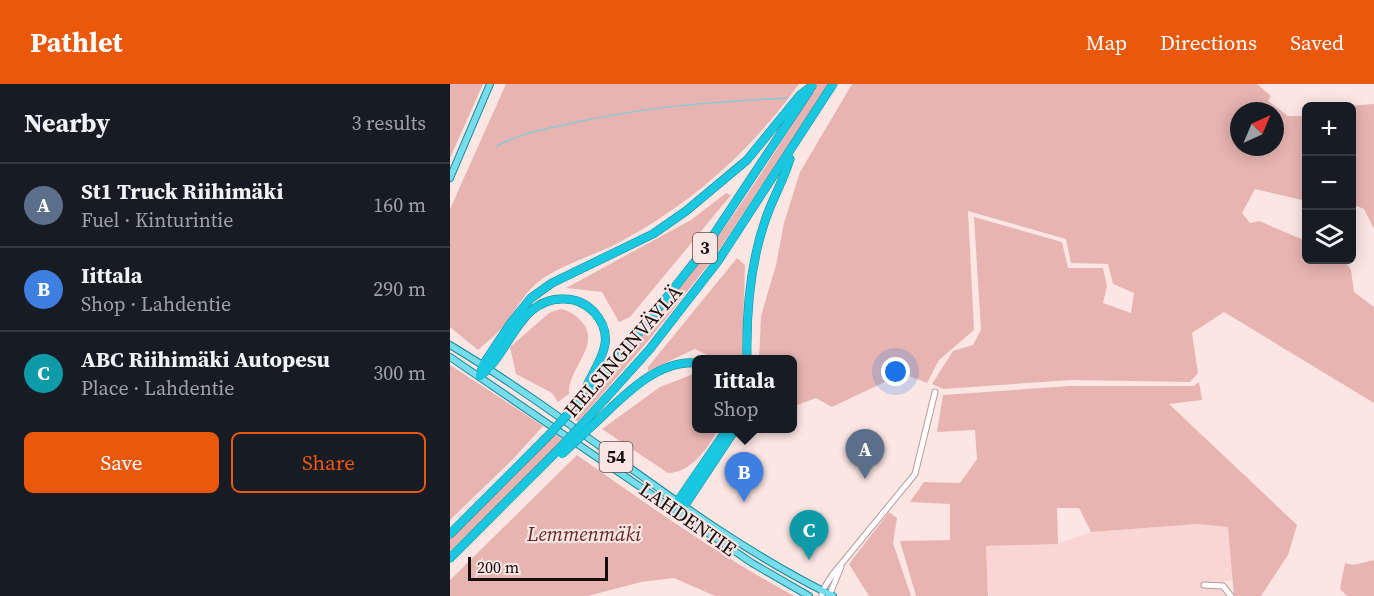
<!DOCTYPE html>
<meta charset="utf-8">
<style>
body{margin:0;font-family:"Source Serif 4",serif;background:#20242c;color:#f1f3f6}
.controls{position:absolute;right:18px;top:18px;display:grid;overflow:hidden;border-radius:9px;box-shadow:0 3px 15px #0003}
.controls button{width:54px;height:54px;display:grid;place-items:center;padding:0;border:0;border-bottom:2px solid #363941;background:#171b24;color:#f1f3f6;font:30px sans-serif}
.compass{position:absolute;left:780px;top:18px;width:54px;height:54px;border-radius:50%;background:#171b24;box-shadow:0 3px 15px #0003;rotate:44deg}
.scale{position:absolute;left:18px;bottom:15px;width:140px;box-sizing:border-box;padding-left:6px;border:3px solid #160d0c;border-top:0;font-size:16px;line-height:21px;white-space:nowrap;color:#160d0c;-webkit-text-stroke:4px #fce6e4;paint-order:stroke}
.you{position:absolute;left:446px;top:288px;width:21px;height:21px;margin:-15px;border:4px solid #fff;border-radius:50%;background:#1a73e8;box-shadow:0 0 0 9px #1a73e833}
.badge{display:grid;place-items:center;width:39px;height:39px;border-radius:50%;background:#ea580c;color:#fff;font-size:20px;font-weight:700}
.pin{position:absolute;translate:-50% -50px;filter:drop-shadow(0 2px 3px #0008)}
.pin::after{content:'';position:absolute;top:32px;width:21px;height:18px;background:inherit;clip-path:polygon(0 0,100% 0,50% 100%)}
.popup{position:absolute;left:242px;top:271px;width:105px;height:78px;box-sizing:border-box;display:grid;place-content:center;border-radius:9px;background:#171b24;filter:drop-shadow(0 2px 4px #0005);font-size:20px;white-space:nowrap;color:#9ea1a6}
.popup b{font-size:22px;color:#f1f3f6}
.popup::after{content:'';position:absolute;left:50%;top:100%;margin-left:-12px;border:12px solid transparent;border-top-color:#171b24}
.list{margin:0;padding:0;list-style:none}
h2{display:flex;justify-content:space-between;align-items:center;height:78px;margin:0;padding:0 24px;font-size:26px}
h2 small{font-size:20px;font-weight:400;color:#9ea1a6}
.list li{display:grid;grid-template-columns:39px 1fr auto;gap:18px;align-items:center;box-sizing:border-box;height:84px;padding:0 24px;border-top:2px solid #363941}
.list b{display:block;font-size:22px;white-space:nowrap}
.list p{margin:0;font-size:20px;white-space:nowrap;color:#9ea1a6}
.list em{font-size:20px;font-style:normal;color:#9ea1a6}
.actions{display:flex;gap:12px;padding:18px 24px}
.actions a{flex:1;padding:14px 0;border:2px solid #ea580c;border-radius:9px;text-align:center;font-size:21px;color:#ea580c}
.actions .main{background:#ea580c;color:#fff}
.icon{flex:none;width:33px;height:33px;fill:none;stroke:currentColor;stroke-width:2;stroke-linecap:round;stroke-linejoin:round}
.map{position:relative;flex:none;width:924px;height:512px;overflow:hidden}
header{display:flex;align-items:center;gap:36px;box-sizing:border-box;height:84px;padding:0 30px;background:#ea580c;color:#fff}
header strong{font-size:28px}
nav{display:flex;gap:33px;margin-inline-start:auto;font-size:21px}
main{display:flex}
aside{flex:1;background:#171b24}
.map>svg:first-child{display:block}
.built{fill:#f9d5d3}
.green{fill:#e7b4b1;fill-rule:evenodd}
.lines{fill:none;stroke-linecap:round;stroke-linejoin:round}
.stream{stroke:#8cc9d6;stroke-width:1.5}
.minor-casing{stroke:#b69c9b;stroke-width:7}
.major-casing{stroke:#198696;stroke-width:8}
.highway-casing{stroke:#198696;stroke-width:9}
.minor{stroke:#fff;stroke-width:5}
.major{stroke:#76dded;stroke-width:6}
.highway{stroke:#1ac7e1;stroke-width:8}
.highway-bridge-casing{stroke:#198696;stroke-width:9;stroke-linecap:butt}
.highway-bridge{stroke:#1ac7e1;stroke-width:8}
.labels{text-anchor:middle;stroke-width:4.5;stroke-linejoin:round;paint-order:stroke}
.shield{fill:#fce6e4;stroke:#5b4e4d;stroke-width:1.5}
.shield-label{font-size:18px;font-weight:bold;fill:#160d0c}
.street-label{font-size:20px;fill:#160d0c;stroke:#fce6e4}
.park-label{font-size:20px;font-style:italic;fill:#682727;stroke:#fce6e4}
</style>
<header>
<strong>Pathlet</strong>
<nav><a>Map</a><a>Directions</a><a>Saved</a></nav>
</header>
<main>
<aside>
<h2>Nearby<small>3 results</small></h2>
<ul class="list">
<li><span class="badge" style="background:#5c6f8a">A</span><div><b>St1 Truck Riihimäki</b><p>Fuel · Kinturintie</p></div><em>160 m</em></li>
<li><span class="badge" style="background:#3f7fe0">B</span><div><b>Iittala</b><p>Shop · Lahdentie</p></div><em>290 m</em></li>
<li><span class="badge" style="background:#0f9aa8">C</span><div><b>ABC Riihimäki Autopesu</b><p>Place · Lahdentie</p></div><em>300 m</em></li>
</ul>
<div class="actions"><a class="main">Save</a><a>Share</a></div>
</aside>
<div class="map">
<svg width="924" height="512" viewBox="0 0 924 512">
<rect width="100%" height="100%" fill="#fce6e4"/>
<path class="built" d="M749 440 779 443 783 497H775L776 512H539L536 462 608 460 641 448Z"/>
<g class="green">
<path d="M0 0H33L0 74Z"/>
<path d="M56 0H349C300 68 240 121 166 160 142 172 114 180 92 195 75 207 67 225 54 241 47 250 37 258 28 266L0 243V125Z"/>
<path d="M367 0H378L265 172 199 256 128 338 121 331C169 277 217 224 259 165 298 112 333 56 367 0Z"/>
<path d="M402 0H807L821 12 818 17 838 32H856V117L805 105 792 129 800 139 809 137 856 157V176H894L901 186 904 208 924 223V319L774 228 742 249 748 289 740 298 621 296 493 305 482 300 503 267 523 261 531 246 524 133 612 158 618 184H653L657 202 653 219 681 229 684 209 663 200 658 180 621 179 616 155 518 127 524 246 489 276 477 299 444 286 441 295 382 323 366 314 342 323V276L309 275 311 232 326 181 334 139 350 88ZM789 27H825V63H789Z"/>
<path d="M924 20V145L914 125 902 120V22H898Z"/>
<path d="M276 109 281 111 180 233 169 238 152 208 116 204 241 136Z"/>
<path d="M287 174 295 181 292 275H265L245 265 198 287V283Z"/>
<path d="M111 225C120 227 126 231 132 238 152 261 117 285 119 310L108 318 102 309 66 290 60 263 99 229Z"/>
<path d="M0 281 93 342 64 374 0 436Z"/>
<path d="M246 289V344L268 345C259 363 241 389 218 389L152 345 210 303Z"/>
<path d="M749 298 752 316 719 320 847 441 838 471 811 512H784L778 443 748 440 641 448 629 424H607L608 460 536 462 538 512H466L450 457 500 456V420L460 418 474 398 510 399 527 375 525 346 487 348 493 311 620 302H744Z"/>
<path d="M105 350 112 355 99 370 0 467V455Z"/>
<path d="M127 371C198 421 268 471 344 512H265L224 494 191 498 138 512H0V496Z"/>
<path d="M439 428 447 434 443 459 461 512H419L399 480Z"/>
<path d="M924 476V512H897L890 505 895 479 903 481Z"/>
</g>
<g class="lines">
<path class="stream" d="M47 62C69 50 94 45 118 40 193 23 261 18 337 14"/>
<defs>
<g id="minor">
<path d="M754 501 773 502 781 512"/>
<path d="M372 512V507L383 490 465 390 485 308"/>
<path d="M379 512 391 483"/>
</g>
<g id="major">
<path d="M0 94 40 0"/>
<path d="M0 261C131 339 246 445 383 512"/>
<path d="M0 273 302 479 359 512"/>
</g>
<g id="highway">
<path d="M297 276C296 228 300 179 316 134 323 114 334 95 340 75"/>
<path d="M30 292 33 281 60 240 81 214 102 199 203 150 236 127 297 76 350 11 362 2"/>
<path d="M30 292C60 270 69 212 115 215 126 215 136 220 144 228 170 257 145 281 134 308"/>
<path d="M116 332 183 256 251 170 359 7"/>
<path d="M138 334 199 266 268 177 383 0"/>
<path d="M144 340C171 315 205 276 246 279"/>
<path d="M226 427 235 421 286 344"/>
<path d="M226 427 228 417 278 344"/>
<path d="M0 450 99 351"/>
<path d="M0 474 108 366"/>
</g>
</defs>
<use href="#minor" class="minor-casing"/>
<use href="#major" class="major-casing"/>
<use href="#highway" class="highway-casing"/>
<use href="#minor" class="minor"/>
<use href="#major" class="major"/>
<use href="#highway" class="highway"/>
<defs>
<g id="highway-bridge">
<path d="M99 351 116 332"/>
<path d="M108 366 138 334"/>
<path d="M112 370 144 340"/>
</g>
</defs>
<use href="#highway-bridge" class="highway-bridge-casing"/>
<use href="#highway-bridge" class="highway-bridge"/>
</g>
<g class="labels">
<g class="shield">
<rect x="243" y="149" width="24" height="30" rx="4.5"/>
<rect x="149.5" y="358" width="33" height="30" rx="4.5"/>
</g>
<g class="shield-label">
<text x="255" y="170">3</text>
<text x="166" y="379">54</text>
</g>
<g class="street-label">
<text transform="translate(173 267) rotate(-49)" y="7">HELSINGINVÄYLÄ</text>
<text transform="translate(238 435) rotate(35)" y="7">LAHDENTIE</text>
</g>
<g class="park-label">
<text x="134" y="457">Lemmenmäki</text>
</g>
</g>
</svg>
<div class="controls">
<button>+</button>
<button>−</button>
<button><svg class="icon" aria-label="layers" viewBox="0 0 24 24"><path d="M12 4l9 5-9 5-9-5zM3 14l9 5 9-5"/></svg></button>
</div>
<svg class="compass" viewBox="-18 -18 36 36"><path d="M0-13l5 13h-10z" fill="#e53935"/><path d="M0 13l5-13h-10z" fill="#9ea1a6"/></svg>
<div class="scale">200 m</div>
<div class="you"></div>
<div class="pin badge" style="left:415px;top:395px;background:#5c6f8a">A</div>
<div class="pin badge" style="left:294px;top:418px;background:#3f7fe0">B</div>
<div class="popup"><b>Iittala</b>Shop</div>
<div class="pin badge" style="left:359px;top:476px;background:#0f9aa8">C</div>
</div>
</main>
